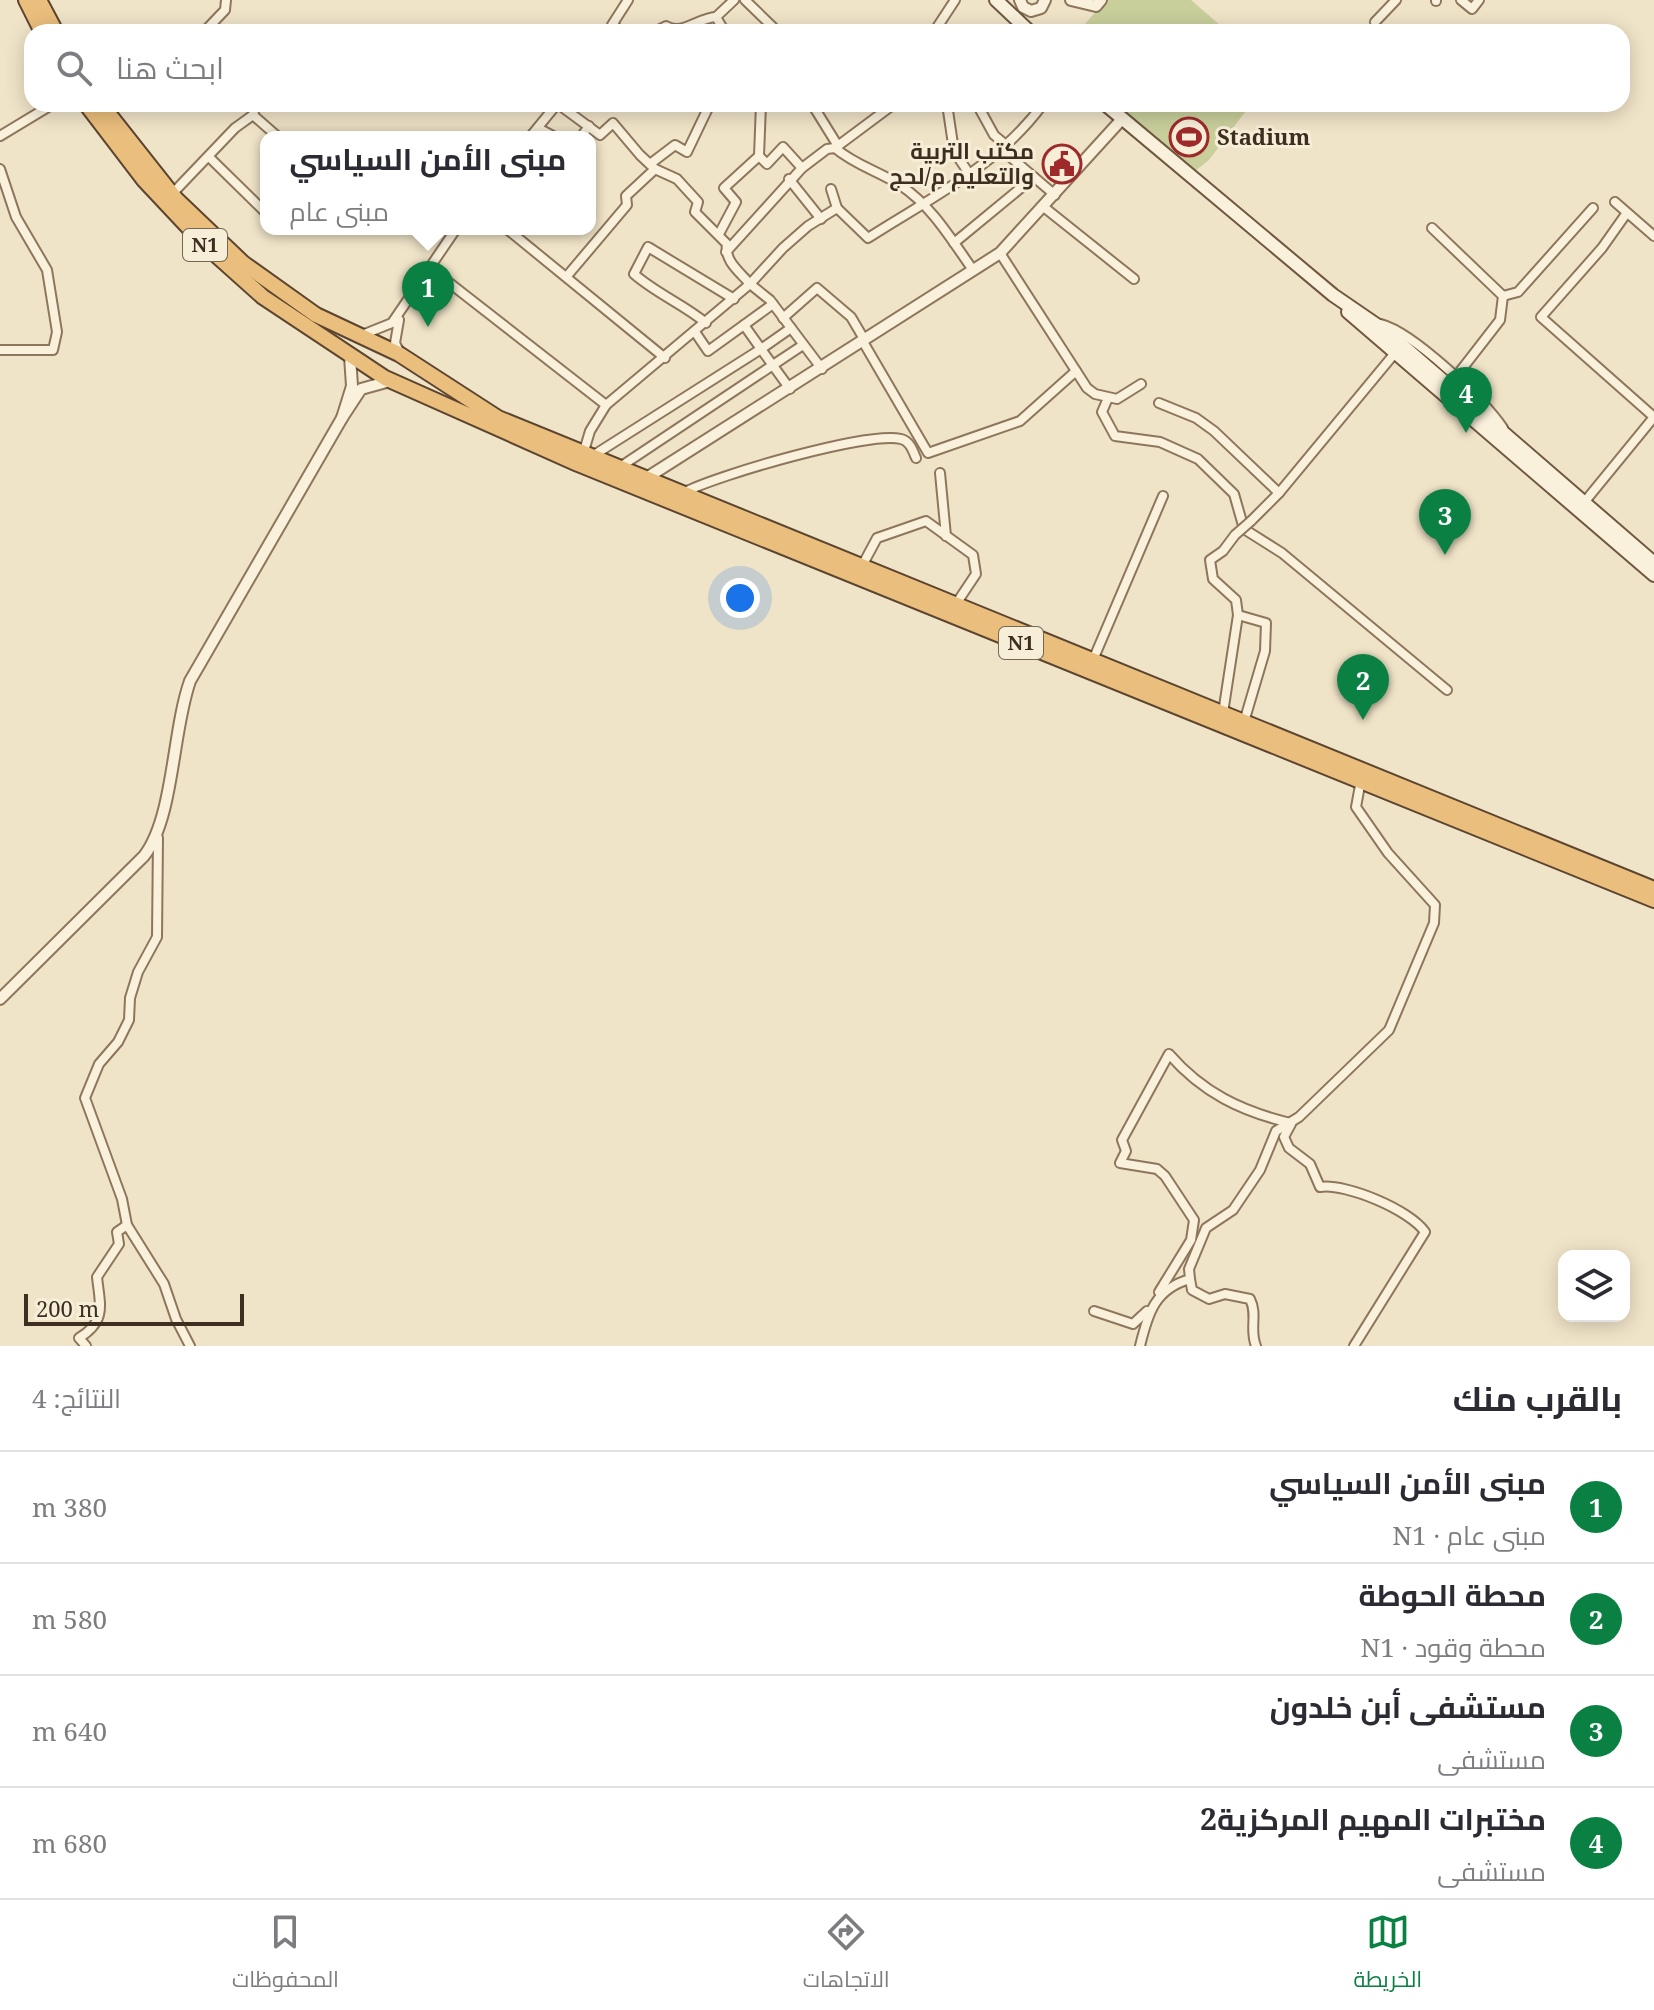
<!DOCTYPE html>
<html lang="ar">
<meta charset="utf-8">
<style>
body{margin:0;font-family:"Noto Serif",Cairo,serif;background:#f7f7f7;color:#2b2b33;direction:rtl}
.controls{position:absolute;right:24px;bottom:24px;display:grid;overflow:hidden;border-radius:16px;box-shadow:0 4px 20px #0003}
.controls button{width:72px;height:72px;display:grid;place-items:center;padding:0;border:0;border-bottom:2px solid #e1e1e2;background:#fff;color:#2b2b33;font:40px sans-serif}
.scale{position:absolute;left:24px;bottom:20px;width:220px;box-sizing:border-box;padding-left:8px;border:4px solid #3d2e20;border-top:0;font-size:22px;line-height:28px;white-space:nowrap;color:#3d2e20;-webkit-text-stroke:6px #f7eed8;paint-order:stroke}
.you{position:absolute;left:740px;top:598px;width:28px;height:28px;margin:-20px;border:6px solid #fff;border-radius:50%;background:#1a73e8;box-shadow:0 0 0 12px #1a73e833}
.badge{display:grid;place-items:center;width:52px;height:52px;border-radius:50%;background:#0b8043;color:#fff;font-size:26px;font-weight:700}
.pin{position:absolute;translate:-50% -66px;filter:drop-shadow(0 2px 4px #0008)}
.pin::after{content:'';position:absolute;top:42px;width:28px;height:24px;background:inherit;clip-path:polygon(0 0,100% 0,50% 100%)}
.popup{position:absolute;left:260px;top:131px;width:336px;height:104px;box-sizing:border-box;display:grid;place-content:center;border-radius:16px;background:#fff;filter:drop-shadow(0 2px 6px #0005);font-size:26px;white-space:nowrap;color:#7c7c81}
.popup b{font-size:30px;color:#2b2b33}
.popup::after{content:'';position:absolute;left:50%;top:100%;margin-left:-16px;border:16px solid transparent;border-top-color:#fff}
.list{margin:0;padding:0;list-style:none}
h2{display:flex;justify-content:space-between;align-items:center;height:104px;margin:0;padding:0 32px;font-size:34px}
h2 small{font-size:26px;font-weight:400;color:#7c7c81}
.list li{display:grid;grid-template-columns:52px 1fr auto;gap:24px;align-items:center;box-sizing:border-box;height:112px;padding:0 32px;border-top:2px solid #e1e1e2}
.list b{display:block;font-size:30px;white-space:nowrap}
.list p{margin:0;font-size:26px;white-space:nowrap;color:#7c7c81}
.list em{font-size:26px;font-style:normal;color:#7c7c81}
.icon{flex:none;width:44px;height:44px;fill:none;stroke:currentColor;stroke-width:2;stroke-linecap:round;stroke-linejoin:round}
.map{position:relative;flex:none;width:1654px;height:1346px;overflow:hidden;direction:ltr}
.search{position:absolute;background:#fff;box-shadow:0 4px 20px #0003;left:24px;right:24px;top:24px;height:88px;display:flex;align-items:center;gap:20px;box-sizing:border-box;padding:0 28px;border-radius:24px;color:#7c7c81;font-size:30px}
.sheet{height:552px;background:#fff}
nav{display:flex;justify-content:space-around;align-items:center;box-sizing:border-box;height:112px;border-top:2px solid #e1e1e2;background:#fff;font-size:22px;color:#7c7c81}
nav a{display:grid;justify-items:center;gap:4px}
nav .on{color:#0b8043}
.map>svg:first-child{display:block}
.green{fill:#c9cf9b}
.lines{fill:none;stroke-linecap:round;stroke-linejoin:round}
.minor-casing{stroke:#8d765c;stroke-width:12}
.tertiary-casing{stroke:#8d765c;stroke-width:14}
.secondary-casing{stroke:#6f573f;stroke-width:16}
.trunk-casing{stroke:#5b4430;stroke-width:18}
.minor{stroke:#faf1dc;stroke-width:8}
.tertiary{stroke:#faf1dc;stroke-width:10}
.secondary{stroke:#faf1dc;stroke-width:12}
.trunk{stroke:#eabe7c;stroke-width:14}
.minor-bridge-casing{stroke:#8d765c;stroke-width:12;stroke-linecap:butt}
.minor-bridge{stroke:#faf1dc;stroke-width:8}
.labels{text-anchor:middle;stroke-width:6;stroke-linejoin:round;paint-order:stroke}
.shield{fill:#f7eed8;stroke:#756857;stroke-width:2}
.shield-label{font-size:20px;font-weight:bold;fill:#3d2e20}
.poi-label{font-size:22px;font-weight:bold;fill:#3d2e20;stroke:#f7eed8;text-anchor:start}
</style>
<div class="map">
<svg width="1654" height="1346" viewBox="0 0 1654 1346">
<rect width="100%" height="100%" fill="#f0e4c8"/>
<g class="green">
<path d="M1106 0H1191L1228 32H1078Z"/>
<path d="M1113 104H1251L1209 160 1191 174Z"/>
</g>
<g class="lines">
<defs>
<g id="minor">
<path d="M745 0 778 32"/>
<path d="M1436 0V1"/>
<path d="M1461 0 1472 9 1479 0"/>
<path d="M1375 22 1396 0"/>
<path d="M204 32 225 10 226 0"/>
<path d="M614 32 616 27 612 25 628 0"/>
<path d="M654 32 666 26C682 36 697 18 716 17"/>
<path d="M725 32 716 17 734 0"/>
<path d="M934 32 955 0"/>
<path d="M256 104 253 115 278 137"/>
<path d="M558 104 600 135 613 123 640 155 655 169 677 179 698 202 695 212 727 244C724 261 740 272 750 284L783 248 808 226 837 208 868 238C930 198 998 166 1043 104"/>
<path d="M812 104 838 146"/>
<path d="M947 104 954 151 970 175"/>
<path d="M977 104 994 135 1006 145"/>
<path d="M538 128 555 137"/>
<path d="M0 136 53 104"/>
<path d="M530 137 557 104"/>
<path d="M581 137 589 126"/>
<path d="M835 148 894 104"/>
<path d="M1001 149 1055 195"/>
<path d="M209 157 266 213"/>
<path d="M650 164 675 145 687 152 710 104"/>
<path d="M802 168 827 149 835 148C855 165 878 171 900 185 932 206 951 239 973 270"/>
<path d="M0 169 16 217 47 270 57 332 53 350H0"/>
<path d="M789 179 821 219"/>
<path d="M831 189 837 208"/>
<path d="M172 194 235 128 253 115"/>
<path d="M1615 202 1654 236"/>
<path d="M1045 208 1134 279"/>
<path d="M1432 228 1503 296 1500 320 1455 378"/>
<path d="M507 229 665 358"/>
<path d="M719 234 736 202 724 188 759 156"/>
<path d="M954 243 1034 177"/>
<path d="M726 252 802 168 783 147 767 164 759 156 761 104"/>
<path d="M1000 253 1087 388 1095 394 1117 399 1141 384"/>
<path d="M429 267 606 405"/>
<path d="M567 276 627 205 626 196 655 169"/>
<path d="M1503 296 1518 292 1593 208"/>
<path d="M783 318 817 288 851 317 864 339"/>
<path d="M399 320 395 343 400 353"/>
<path d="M706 323C683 304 657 294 634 274L648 247 734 299"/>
<path d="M1381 324C1414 333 1483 399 1503 428"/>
<path d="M744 325 761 349 791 328"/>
<path d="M695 332 708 351 773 304"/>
<path d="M362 335 392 323 456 229"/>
<path d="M862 340 928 453 1020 421 1076 371"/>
<path d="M1108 398 1102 412 1115 436 1160 442 1198 459 1234 494 1244 529 1282 553 1447 690"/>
<path d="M1159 403 1196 418 1214 431 1279 493"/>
<path d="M584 451 590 431 606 405 750 284 770 300 822 369"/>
<path d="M594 455 761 349 790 389"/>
<path d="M620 467 803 345"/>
<path d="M940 473 946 536"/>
<path d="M685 492C718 475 868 431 901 439 910 441 913 451 916 458"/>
<path d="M1582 505 1654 417 1541 317 1602 248 1626 214"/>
<path d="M1251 521 1279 493 1395 353"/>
<path d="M862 566 877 538 926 521 973 555 976 574 956 604"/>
<path d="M1238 615 1266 623 1265 651 1244 722"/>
<path d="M1093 660 1163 496"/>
<path d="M1223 713 1238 615 1236 600 1213 579 1210 560 1223 551 1235 535"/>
<path d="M158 838 157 937 138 972 130 998 129 1020 118 1042 99 1064 85 1098 122 1199 127 1225 164 1284 176 1319 190 1346"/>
<path d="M1291 1124 1284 1137 1289 1148 1310 1164 1320 1187C1346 1183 1410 1210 1425 1232L1354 1346"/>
<path d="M1190 1279 1192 1290 1209 1299 1225 1294 1250 1299C1258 1315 1249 1329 1256 1346"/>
<path d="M1159 1292 1191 1240 1194 1220 1165 1176 1157 1169 1120 1163 1126 1151 1122 1140 1169 1054C1203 1093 1241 1111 1290 1123"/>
<path d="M1094 1311 1133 1324 1147 1311"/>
<path d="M86 1346 79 1338C107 1321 100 1305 97 1277L119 1244 117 1232 127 1225"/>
<path d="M1140 1346C1148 1313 1155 1289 1190 1279L1189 1269 1206 1228 1233 1210 1260 1170 1276 1131 1299 1117 1389 1030 1434 923 1435 905 1388 853 1356 807 1361 780"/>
</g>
<g id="tertiary">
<path d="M1020 0 1023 7 1031 11 1041 8 1045 0"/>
<path d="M1071 0 1096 6 1101 0"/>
<path d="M350 356 352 386 342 418 361 389 390 381"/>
<path d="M648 477 1000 253 1122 119"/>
<path d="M0 999 144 856C174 817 172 732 190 681L342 418"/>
</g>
<g id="secondary">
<path d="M996 0 1030 32"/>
<path d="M1105 104 1333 295 1387 332 1654 563"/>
<path d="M1348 312 1654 575"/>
</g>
<g id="trunk">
<path d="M26 0 42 32"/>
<path d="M39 0 56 32"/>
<path d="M86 104 144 180 206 246 263 297 385 378 578 464 1654 900"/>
<path d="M101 104 176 199 243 263 316 315 399 354 498 418 1654 889"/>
</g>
</defs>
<use href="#minor" class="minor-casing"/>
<use href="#tertiary" class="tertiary-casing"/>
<use href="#secondary" class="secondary-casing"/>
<use href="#trunk" class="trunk-casing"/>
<use href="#minor" class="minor"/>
<use href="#tertiary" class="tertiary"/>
<use href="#secondary" class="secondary"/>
<use href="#trunk" class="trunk"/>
<defs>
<path id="minor-bridge" d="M1235 535 1251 521"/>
</defs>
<use href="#minor-bridge" class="minor-bridge-casing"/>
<use href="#minor-bridge" class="minor-bridge"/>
</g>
<defs>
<symbol id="stadium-ring" viewBox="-11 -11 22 22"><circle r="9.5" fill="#f7eed8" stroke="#9e2a2b" stroke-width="1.5"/><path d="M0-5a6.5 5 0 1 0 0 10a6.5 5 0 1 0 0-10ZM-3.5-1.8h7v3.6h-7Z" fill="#9e2a2b"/></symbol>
<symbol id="civic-ring" viewBox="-11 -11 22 22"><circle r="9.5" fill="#f7eed8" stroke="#9e2a2b" stroke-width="1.5"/><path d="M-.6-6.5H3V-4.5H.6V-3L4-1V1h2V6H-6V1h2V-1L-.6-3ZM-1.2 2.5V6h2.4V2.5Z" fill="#9e2a2b"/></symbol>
</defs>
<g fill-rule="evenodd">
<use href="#stadium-ring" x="1167" y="115" width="44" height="44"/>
<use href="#civic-ring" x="1040" y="142" width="44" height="44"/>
</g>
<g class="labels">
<g class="shield">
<rect x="183" y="229" width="44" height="32" rx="6"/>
<rect x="999" y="627" width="44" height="32" rx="6"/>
</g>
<g class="shield-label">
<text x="205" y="252">N1</text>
<text x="1021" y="650">N1</text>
</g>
<g class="poi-label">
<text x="1217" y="145">Stadium</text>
<text x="1034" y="159" text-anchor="end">مكتب التربية<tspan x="1034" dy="25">والتعليم م/لحج</tspan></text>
</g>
</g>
</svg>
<div class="controls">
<button><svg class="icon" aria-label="layers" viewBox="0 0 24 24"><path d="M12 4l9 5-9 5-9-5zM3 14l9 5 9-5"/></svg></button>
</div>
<div class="scale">200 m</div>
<div class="you"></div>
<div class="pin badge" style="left:428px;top:327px">1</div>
<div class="popup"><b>مبنى الأمن السياسي</b>مبنى عام</div>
<div class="pin badge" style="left:1363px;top:720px">2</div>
<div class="pin badge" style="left:1445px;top:555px">3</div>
<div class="pin badge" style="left:1466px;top:433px">4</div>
<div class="search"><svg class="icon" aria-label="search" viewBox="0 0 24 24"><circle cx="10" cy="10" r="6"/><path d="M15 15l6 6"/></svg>ابحث هنا</div>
</div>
<section class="sheet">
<h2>بالقرب منك<small>النتائج: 4</small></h2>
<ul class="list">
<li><span class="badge">1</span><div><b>مبنى الأمن السياسي</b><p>مبنى عام · N1</p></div><em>380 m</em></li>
<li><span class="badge">2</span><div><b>محطة الحوطة</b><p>محطة وقود · N1</p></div><em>580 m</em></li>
<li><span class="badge">3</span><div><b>مستشفى أبن خلدون</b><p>مستشفى</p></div><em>640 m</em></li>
<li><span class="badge">4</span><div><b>مختبرات المهيم المركزية2</b><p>مستشفى</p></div><em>680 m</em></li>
</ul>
</section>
<nav>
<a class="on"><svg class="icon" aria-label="map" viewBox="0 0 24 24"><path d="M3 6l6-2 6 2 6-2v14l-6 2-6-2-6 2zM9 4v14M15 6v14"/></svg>الخريطة</a>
<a><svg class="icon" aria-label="directions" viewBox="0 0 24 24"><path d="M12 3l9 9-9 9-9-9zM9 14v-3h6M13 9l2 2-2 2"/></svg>الاتجاهات</a>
<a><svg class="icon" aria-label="saved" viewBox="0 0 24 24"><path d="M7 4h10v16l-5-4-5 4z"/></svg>المحفوظات</a>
</nav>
